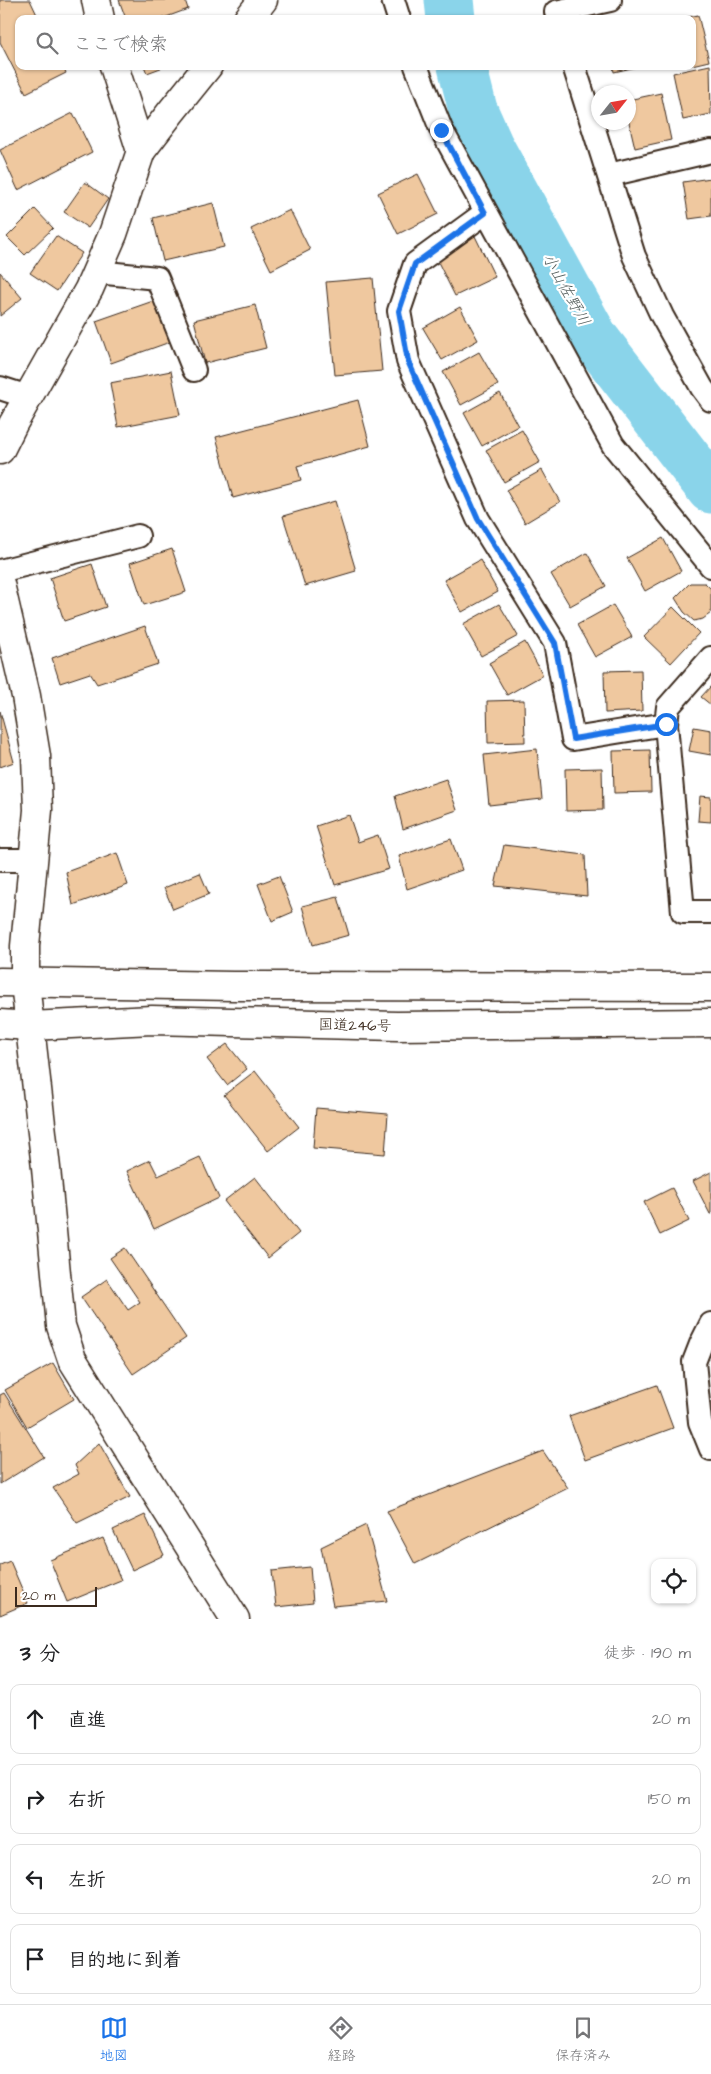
<!DOCTYPE html>
<html lang="ja">
<meta charset="utf-8">
<style>
body{margin:0;font-family:"Architects Daughter","Klee One",sans-serif;background:#f2f2f2;color:#202124}
.controls{position:absolute;right:15px;bottom:15px;display:grid;overflow:hidden;border-radius:10px;box-shadow:0 1px 4px #0004}
.controls button{width:45px;height:45px;display:grid;place-items:center;padding:0;border:0;border-bottom:1px solid #e0e0e0;background:#fff;color:#202124;font:25px sans-serif}
.compass{position:absolute;left:591px;top:85px;width:45px;height:45px;border-radius:50%;background:#fff;box-shadow:0 1px 4px #0004;rotate:59deg}
.scale{position:absolute;left:15px;bottom:12px;width:82px;box-sizing:border-box;padding-left:5px;border:2px solid #3b2a1e;border-top:0;font-size:14px;line-height:18px;white-space:nowrap;color:#3b2a1e;-webkit-text-stroke:4px #fff;paint-order:stroke}
.stop{position:absolute;width:15px;height:15px;margin:-11px;border:4px solid #1a73e8;border-radius:50%;background:#fff}
.stop.end{background:#1a73e8;border-color:#fff;box-shadow:0 1px 5px #0008}
.list{margin:0;padding:0;list-style:none}
h2{display:flex;justify-content:space-between;align-items:center;height:65px;margin:0;padding:0 20px;font-size:21px}
h2 small{font-size:16px;font-weight:400;color:#757577}
.list li{display:grid;grid-template-columns:32px 1fr auto;gap:15px;align-items:center;box-sizing:border-box;height:70px;margin:0 10px 10px;padding:0 10px;border:1px solid #e0e0e0;border-radius:10px}
.list b{display:block;font-size:19px;white-space:nowrap}
.list em{font-size:16px;font-style:normal;color:#757577}
.icon{flex:none;width:28px;height:28px;fill:none;stroke:currentColor;stroke-width:2;stroke-linecap:round;stroke-linejoin:round}
.map{position:relative;flex:none;width:711px;height:1619px;overflow:hidden}
.search{position:absolute;background:#fff;box-shadow:0 1px 4px #0004;left:15px;right:15px;top:15px;height:55px;display:flex;align-items:center;gap:12px;box-sizing:border-box;padding:0 18px;border-radius:10px;color:#757577;font-size:19px}
.sheet{height:385px;background:#fff}
nav{display:flex;justify-content:space-around;align-items:center;box-sizing:border-box;height:70px;border-top:1px solid #e0e0e0;background:#fff;font-size:14px;color:#757577}
nav a{display:grid;justify-items:center;gap:2px}
nav .on{color:#1a73e8}
.map>svg:first-child{display:block}
.lines{fill:none;stroke-linecap:round;stroke-linejoin:round}
.river{stroke:#8ad4ea;stroke-width:49}
.building{fill:#efc89f;stroke:#3b2a1e}
.minor-casing{stroke:#3b2a1e;stroke-width:26}
.tertiary-casing{stroke:#3b2a1e;stroke-width:31}
.trunk-casing{stroke:#3b2a1e;stroke-width:31}
.minor{stroke:#fff;stroke-width:22}
.tertiary{stroke:#fff;stroke-width:28}
.trunk{stroke:#fff;stroke-width:28}
.route{stroke:#1a73e8;stroke-width:6}
.labels{text-anchor:middle;stroke-width:4.5;stroke-linejoin:round;paint-order:stroke}
.street-label{font-size:15px;fill:#3b2a1e;stroke:#fff}
.water-label{font-size:16px;font-style:italic;fill:#535d5b;stroke:#fff}
</style>
<div class="map">
<svg width="711" height="1619" viewBox="0 0 711 1619">
<rect width="100%" height="100%" fill="#fff"/>
<filter id="ink" filterUnits="userSpaceOnUse"><feTurbulence type="fractalNoise" baseFrequency=".02" numOctaves="2"/><feDisplacementMap in="SourceGraphic" scale="10" xChannelSelector="R" yChannelSelector="G"/><feConvolveMatrix kernelMatrix="1 2 1 2 8 2 1 2 1" color-interpolation-filters="sRGB"/></filter>
<g filter="url(#ink)">
<g class="lines">
<g class="river">
<path d="M449 0 451 19"/>
<path d="M462 66 473 110 489 146 594 338 711 489"/>
</g>
</g>
<g class="building">
<path d="M0 0H30L39 19H19V66H63L66 73 26 93 0 42Z"/>
<path d="M119 0H185L188 9 161 19H126Z"/>
<path d="M698 15 709 61 692 65V19H679Z"/>
<path d="M710 65 711 114 683 120 673 73Z"/>
<path d="M144 66H166L147 73Z"/>
<path d="M613 66H641L614 72Z"/>
<path d="M661 93 671 140 635 148 628 118V100Z"/>
<path d="M73 113 92 152 18 190 0 150Z"/>
<path d="M418 174 438 214 398 234 378 193Z"/>
<path d="M711 178V216L689 219 683 182Z"/>
<path d="M85 182 108 199 88 228 64 212Z"/>
<path d="M213 203 224 247 163 261 153 218Z"/>
<path d="M35 209 53 228 25 255 7 237Z"/>
<path d="M290 210 310 250 271 270 251 229Z"/>
<path d="M56 236 82 253 57 291 30 273Z"/>
<path d="M475 236 495 277 455 296 435 256Z"/>
<path d="M0 272 22 298 0 316Z"/>
<path d="M373 278 382 371 335 375 326 282Z"/>
<path d="M156 300 170 342 111 363 96 321Z"/>
<path d="M255 305 266 348 205 363 194 320Z"/>
<path d="M460 307 478 340 442 360 423 328Z"/>
<path d="M479 352 498 385 461 405 443 372Z"/>
<path d="M171 371 180 415 118 427 110 383Z"/>
<path d="M500 393 518 426 482 446 464 413Z"/>
<path d="M358 400 370 446 297 466 301 480 233 498 216 437Z"/>
<path d="M522 430 540 462 504 482 486 450Z"/>
<path d="M542 470 560 502 525 523 506 490Z"/>
<path d="M335 501 356 571 305 586 283 516Z"/>
<path d="M663 538 681 571 645 591 627 558Z"/>
<path d="M172 549 186 592 144 605 130 563Z"/>
<path d="M587 553 606 586 570 606 551 574Z"/>
<path d="M480 560 498 592 462 612 444 580Z"/>
<path d="M92 564 106 607 64 621 50 578Z"/>
<path d="M690 583H705L711 589V613L703 619 694 621 684 612 675 598Z"/>
<path d="M499 604 518 636 481 656 463 624Z"/>
<path d="M613 605 632 637 595 657 577 625Z"/>
<path d="M673 607 699 633 671 663 644 637Z"/>
<path d="M145 626 158 664 97 684 90 673 60 683 52 658Z"/>
<path d="M525 642 543 675 507 695 489 663Z"/>
<path d="M641 670 642 711 605 713 604 671Z"/>
<path d="M711 686V705L701 697Z"/>
<path d="M524 700 525 742 488 743 487 701Z"/>
<path d="M0 711 14 762 0 767Z"/>
<path d="M694 727 711 730V755L689 751Z"/>
<path d="M537 749 542 799 489 805 484 755Z"/>
<path d="M650 750 651 792 614 793 613 751Z"/>
<path d="M602 768 603 810 566 811 565 769Z"/>
<path d="M446 779 457 810 403 829 395 796Z"/>
<path d="M700 796 711 797V822L698 821Z"/>
<path d="M349 815 358 842 378 835 389 869 335 885 316 826Z"/>
<path d="M451 839 462 870 407 889 399 856Z"/>
<path d="M504 845 585 855 587 896 495 886Z"/>
<path d="M117 853 128 885 73 905 66 872Z"/>
<path d="M200 873 209 894 173 909 164 888Z"/>
<path d="M279 876 293 912 272 921 258 884Z"/>
<path d="M338 897 349 935 313 945 302 906Z"/>
<path d="M227 1044 247 1069 227 1085 207 1059Z"/>
<path d="M255 1071 299 1127 268 1151 224 1095Z"/>
<path d="M316 1108 388 1114 385 1154 313 1148Z"/>
<path d="M200 1157 219 1198 154 1229 127 1171 150 1160 158 1176Z"/>
<path d="M711 1172V1214H710L693 1181Z"/>
<path d="M255 1177 299 1233 268 1258 224 1201Z"/>
<path d="M672 1188 689 1221 660 1235 644 1202Z"/>
<path d="M125 1248 186 1338 133 1374 81 1297 107 1279 128 1310 140 1302 110 1258Z"/>
<path d="M53 1363 74 1399 27 1427 5 1390Z"/>
<path d="M657 1385 673 1428 585 1460 569 1416Z"/>
<path d="M4 1393 44 1457 0 1484V1395Z"/>
<path d="M99 1443 130 1497 77 1523 53 1488 79 1474 75 1465Z"/>
<path d="M543 1451 568 1488 415 1564 387 1511Z"/>
<path d="M145 1515 164 1555 132 1570 113 1530Z"/>
<path d="M366 1525 387 1601 333 1606 321 1547Z"/>
<path d="M103 1538 121 1580 67 1602 50 1560Z"/>
<path d="M10 1561 28 1603 0 1615V1565Z"/>
<path d="M310 1567 313 1603 276 1607 272 1571Z"/>
</g>
<g class="lines">
<defs>
<g id="minor">
<path d="M393 0 399 19"/>
<path d="M556 12 610 0"/>
<path d="M416 66 441 129 613 445 711 566"/>
<path d="M574 66 634 256 662 316 702 388 711 400"/>
<path d="M609 175 711 151"/>
<path d="M485 213 415 264 399 311 408 361 478 519 555 643 573 739 666 724"/>
<path d="M96 272 157 278 194 370"/>
<path d="M0 388 28 397"/>
<path d="M0 571 138 536"/>
<path d="M711 658 668 707 666 724 683 912H711"/>
<path d="M0 860H34"/>
<path d="M711 1324 701 1344 694 1362 700 1422 711 1449"/>
</g>
<g id="tertiary">
<path d="M96 0 100 19"/>
<path d="M248 19 263 0"/>
<path d="M114 66 141 151"/>
<path d="M0 450 13 424 89 289 113 234 141 151 171 112 208 66"/>
<path d="M0 584 26 696 36 756 38 810 25 946V983L46 1168 61 1326 72 1359 235 1619"/>
</g>
<g id="trunk">
<path d="M0 982 233 986 711 987"/>
<path d="M0 1024 30 1026 152 1020 397 1026 711 1023"/>
</g>
</defs>
<use href="#minor" class="minor-casing"/>
<use href="#tertiary" class="tertiary-casing"/>
<use href="#trunk" class="trunk-casing"/>
<use href="#minor" class="minor"/>
<use href="#tertiary" class="tertiary"/>
<use href="#trunk" class="trunk"/>
</g>
</g>
<g class="lines" filter="url(#ink)">
<path class="route" d="M441 130 485 213 415 264 399 311 408 361 478 519 555 643 573 739 666 724"/>
</g>
<g class="labels">
<g class="street-label">
<text transform="translate(355 1025) rotate(1)" y="5">国道246号</text>
</g>
<g class="water-label">
<text transform="translate(567 289) rotate(61)" y="6">小山佐野川</text>
</g>
</g>
</svg>
<div class="controls">
<button><svg class="icon" aria-label="locate" viewBox="0 0 24 24"><circle cx="12" cy="12" r="6"/><path d="M12 2v4M12 18v4M2 12h4M18 12h4"/></svg></button>
</div>
<svg class="compass" viewBox="-18 -18 36 36"><path d="M0-13l5 13h-10z" fill="#e53935"/><path d="M0 13l5-13h-10z" fill="#757577"/></svg>
<div class="scale">20 m</div>
<div class="stop" style="left:666px;top:724px"></div>
<div class="stop end" style="left:441px;top:130px"></div>
<div class="search"><svg class="icon" aria-label="search" viewBox="0 0 24 24"><circle cx="10" cy="10" r="6"/><path d="M15 15l6 6"/></svg>ここで検索</div>
</div>
<section class="sheet">
<h2>3 分<small>徒歩 · 190 m</small></h2>
<ul class="list">
<li><svg class="icon" aria-label="ahead" viewBox="0 0 24 24"><path d="M12 20V5M6 11l6-6 6 6"/></svg><div><b>直進</b></div><em>20 m</em></li>
<li><svg class="icon" aria-label="right" viewBox="0 0 24 24"><path d="M7 20v-9h11M14 6l5 5-5 5"/></svg><div><b>右折</b></div><em>150 m</em></li>
<li><svg class="icon" aria-label="left" viewBox="0 0 24 24"><path d="M17 20v-9H6M10 6l-5 5 5 5"/></svg><div><b>左折</b></div><em>20 m</em></li>
<li><svg class="icon" aria-label="arrive" viewBox="0 0 24 24"><path d="M6 21V4h12l-3 4 3 4H6"/></svg><div><b>目的地に到着</b></div></li>
</ul>
</section>
<nav>
<a class="on"><svg class="icon" aria-label="map" viewBox="0 0 24 24"><path d="M3 6l6-2 6 2 6-2v14l-6 2-6-2-6 2zM9 4v14M15 6v14"/></svg>地図</a>
<a><svg class="icon" aria-label="directions" viewBox="0 0 24 24"><path d="M12 3l9 9-9 9-9-9zM9 14v-3h6M13 9l2 2-2 2"/></svg>経路</a>
<a><svg class="icon" aria-label="saved" viewBox="0 0 24 24"><path d="M7 4h10v16l-5-4-5 4z"/></svg>保存済み</a>
</nav>
